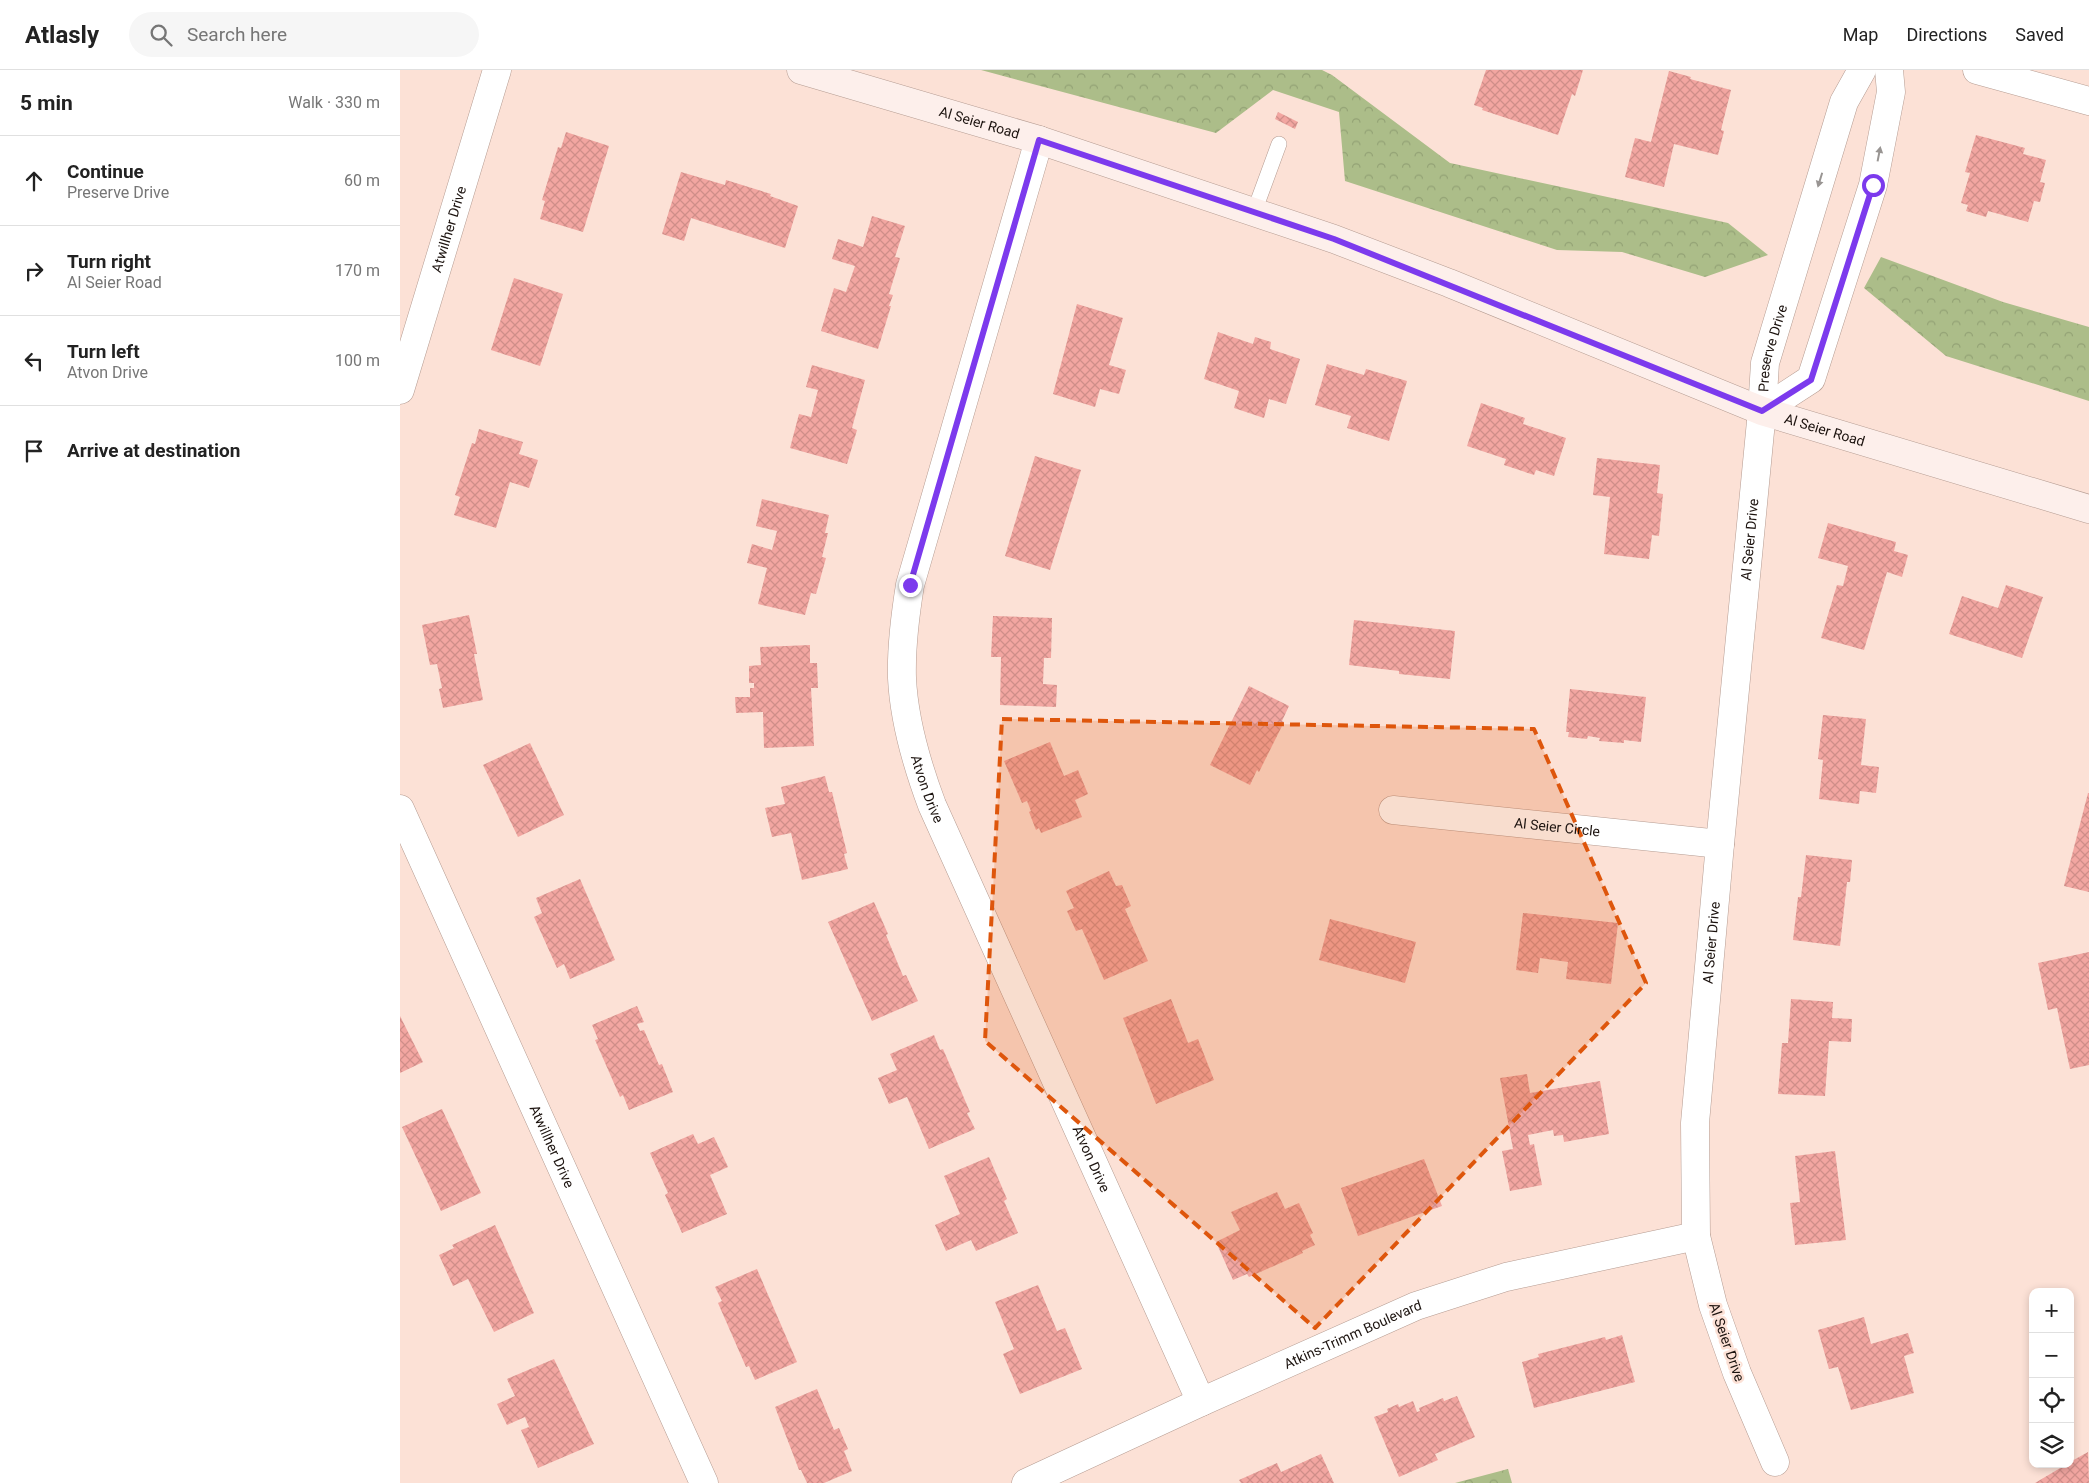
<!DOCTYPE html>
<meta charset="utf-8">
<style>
body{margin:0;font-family:Roboto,sans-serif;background:#f6f6f6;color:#222}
.controls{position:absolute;right:15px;bottom:15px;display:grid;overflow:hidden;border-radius:10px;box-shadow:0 2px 8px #0003}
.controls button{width:45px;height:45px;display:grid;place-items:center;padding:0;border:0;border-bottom:1px solid #e0e0e0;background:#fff;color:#222;font:25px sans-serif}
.stop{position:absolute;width:15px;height:15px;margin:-11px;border:4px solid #7c3aed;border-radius:50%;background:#fff}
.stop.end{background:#7c3aed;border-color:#fff;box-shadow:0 1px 5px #0008}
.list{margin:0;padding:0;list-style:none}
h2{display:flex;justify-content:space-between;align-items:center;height:65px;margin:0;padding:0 20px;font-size:21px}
h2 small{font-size:16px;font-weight:400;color:#767676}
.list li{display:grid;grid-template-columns:32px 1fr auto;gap:15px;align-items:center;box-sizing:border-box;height:90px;padding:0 20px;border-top:1px solid #e0e0e0}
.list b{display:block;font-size:19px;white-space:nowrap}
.list p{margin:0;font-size:16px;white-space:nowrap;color:#767676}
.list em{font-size:16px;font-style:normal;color:#767676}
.icon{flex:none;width:28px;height:28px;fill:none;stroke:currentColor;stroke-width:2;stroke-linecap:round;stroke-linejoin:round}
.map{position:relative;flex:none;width:1689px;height:1413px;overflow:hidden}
header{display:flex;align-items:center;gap:30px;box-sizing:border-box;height:70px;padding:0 25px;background:#fff;border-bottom:1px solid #e0e0e0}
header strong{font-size:24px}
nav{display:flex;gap:28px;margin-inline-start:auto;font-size:18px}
.search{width:350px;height:45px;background:#f6f6f6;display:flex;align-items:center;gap:12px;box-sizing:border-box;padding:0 18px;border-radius:28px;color:#767676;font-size:19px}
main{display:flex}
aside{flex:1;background:#fff}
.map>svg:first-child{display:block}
.forest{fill:url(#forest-crowns)}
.building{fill:url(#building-cross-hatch)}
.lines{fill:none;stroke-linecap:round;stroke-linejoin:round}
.lane-casing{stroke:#b59c92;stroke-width:16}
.street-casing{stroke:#b59c92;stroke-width:29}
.secondary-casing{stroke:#b59c92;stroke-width:29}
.lane{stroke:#fff;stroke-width:15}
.street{stroke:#fff;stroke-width:28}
.secondary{stroke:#fdefeb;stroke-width:28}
.oneway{fill:#999593}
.route{stroke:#7c3aed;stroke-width:6}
.marked{fill:#de560c;fill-opacity:0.2;stroke:#de560c;stroke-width:4;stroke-dasharray:10 6;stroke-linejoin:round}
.labels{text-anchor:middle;stroke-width:5;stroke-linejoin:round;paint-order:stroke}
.street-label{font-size:14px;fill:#1c130f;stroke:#fce1d6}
</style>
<header>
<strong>Atlasly</strong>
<div class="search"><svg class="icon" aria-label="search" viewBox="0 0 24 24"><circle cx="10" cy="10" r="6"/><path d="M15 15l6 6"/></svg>Search here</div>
<nav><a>Map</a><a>Directions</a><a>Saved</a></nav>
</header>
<main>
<aside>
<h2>5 min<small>Walk · 330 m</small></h2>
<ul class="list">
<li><svg class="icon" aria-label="ahead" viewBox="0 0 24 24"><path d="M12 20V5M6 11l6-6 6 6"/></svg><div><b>Continue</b><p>Preserve Drive</p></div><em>60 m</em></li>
<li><svg class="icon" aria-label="right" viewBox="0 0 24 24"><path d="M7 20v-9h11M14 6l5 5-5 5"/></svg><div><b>Turn right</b><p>Al Seier Road</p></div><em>170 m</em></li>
<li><svg class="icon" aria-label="left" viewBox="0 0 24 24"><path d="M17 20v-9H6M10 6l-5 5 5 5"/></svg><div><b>Turn left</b><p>Atvon Drive</p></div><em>100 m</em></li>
<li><svg class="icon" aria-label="arrive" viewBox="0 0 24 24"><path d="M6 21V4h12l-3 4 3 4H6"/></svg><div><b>Arrive at destination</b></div></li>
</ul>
</aside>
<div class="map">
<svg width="1689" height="1413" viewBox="0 0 1689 1413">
<defs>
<pattern id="forest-crowns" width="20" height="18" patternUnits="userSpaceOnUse" patternTransform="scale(1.25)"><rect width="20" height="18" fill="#acbd89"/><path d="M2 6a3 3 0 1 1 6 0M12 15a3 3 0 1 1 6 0" fill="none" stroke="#93a275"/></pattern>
<pattern id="building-cross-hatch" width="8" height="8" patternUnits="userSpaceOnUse" patternTransform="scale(1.25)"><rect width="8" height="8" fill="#f2a6a1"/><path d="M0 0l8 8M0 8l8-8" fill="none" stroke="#cf8e89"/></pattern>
</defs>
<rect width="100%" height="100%" fill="#fce1d6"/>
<g class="forest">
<path d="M581 0H922L932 5 1050 93 1328 153 1368 185 1305 207 1222 182 1157 180 945 111 939 42 873 20 816 63Z"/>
<path d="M1481 187 1603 232 1689 257V331L1546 286 1464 218Z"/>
<path d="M1108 1399 1112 1413H1055Z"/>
</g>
<g class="building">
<path d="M1086 0H1183L1175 26 1172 24 1158 65 1082 40 1083 38 1074 35Z"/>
<path d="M1269 1 1291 7 1290 9 1331 20 1321 60 1324 61 1318 85 1274 74 1264 117 1225 107 1235 68 1251 72Z"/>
<path d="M878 42 898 52 895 59 875 49Z"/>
<path d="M166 62 209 76 183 162 140 149 145 131 142 130 158 77 161 78Z"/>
<path d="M1576 65 1625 78 1623 84 1646 90 1640 112 1645 113 1640 132 1634 131 1628 152 1588 141 1586 147 1566 141 1568 135 1561 133 1570 103 1565 102Z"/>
<path d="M281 102 325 115 326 110 371 124 370 126 398 136 385 178 291 148 284 171 262 164Z"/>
<path d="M472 146 505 156 495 187 500 188 489 224 493 225 489 236H491L478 279 421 261 434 218 446 222 455 196 432 189 438 169 463 177Z"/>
<path d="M114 208 163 224 140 296 91 280Z"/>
<path d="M677 234 723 248 709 295 726 300 719 324 700 319 695 337 653 324Z"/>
<path d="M818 262 853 274 855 267 871 272 870 279 900 289 886 334 869 329 864 348 834 338 839 321 804 309Z"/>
<path d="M927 294 964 305 966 299 1007 311 989 371 947 358 951 346 915 335Z"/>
<path d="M412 295 465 310 452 358 457 360 447 394 390 378 399 344 411 347 418 320 406 317Z"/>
<path d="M1081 333 1125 348 1123 354 1166 368 1154 406 1136 400 1134 405 1104 395 1106 389 1067 376Z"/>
<path d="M79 359 123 372 119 384 138 390 129 418 110 412 96 458 54 445 60 427 55 425 72 373 75 374Z"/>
<path d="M635 386 681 400 650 500 605 486Z"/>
<path d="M1197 388 1260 395 1257 423 1263 424 1259 466 1252 465 1249 489 1204 484 1210 427 1193 425Z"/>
<path d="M362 429 429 445 425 463H428L422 487 426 488 416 524 411 523 405 545 358 534 367 498 347 493 352 474 372 480 377 461 356 456Z"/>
<path d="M1428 453 1496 472 1494 481 1508 485 1502 507 1487 502 1464 580 1421 568 1437 515 1443 516 1448 496 1418 488Z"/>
<path d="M1606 515 1643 527 1622 588 1549 564 1562 526 1598 538Z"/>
<path d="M69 545 77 584H74L83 630 43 638 39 619 42 618 37 594 30 595 22 555Z"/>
<path d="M593 546 652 548 651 588H644L643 614 657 615 656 637 600 635 601 587H591Z"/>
<path d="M954 550 1055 561 1050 609 999 604V601L949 595Z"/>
<path d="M410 575V593H417L418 618H411L414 676 364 678 363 642 336 643 335 627H350V618H354V613H349V596L361 595 360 577Z"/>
<path d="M849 616 889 636 882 651 884 652 859 702 857 700 850 715 810 695Z"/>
<path d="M1170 619 1246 627 1241 672 1224 670V673L1199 671 1200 668 1188 666 1187 669 1168 667 1169 662H1166Z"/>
<path d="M1423 645 1466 649 1461 695 1479 697 1476 723 1460 721 1459 734 1419 729 1423 690 1418 689Z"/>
<path d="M650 672 664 706 678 700 688 724 675 730 682 747 641 763 639 758 636 760 629 742 631 741 627 731 622 733 604 691Z"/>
<path d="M130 673 164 745 118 767 83 695Z"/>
<path d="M425 706 429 722H432L447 783 444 784 448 799 402 810 391 763 372 767 365 738 385 734 381 717Z"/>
<path d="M1688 723H1689V822L1664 816Z"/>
<path d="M1406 785 1452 790 1450 812H1447L1440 876 1393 870 1398 827H1401Z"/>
<path d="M709 801 716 816 722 815 731 836 725 839 748 891 704 910 682 859 676 861 667 841 674 838 666 821Z"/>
<path d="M180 809 215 890 170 909 164 894 157 898 134 847 142 843 136 828Z"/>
<path d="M474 832 488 864 486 865 503 906 506 905 518 931 472 951 428 852Z"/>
<path d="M1123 843 1218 853 1211 914 1166 909 1168 892 1140 888 1138 903 1116 900Z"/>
<path d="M930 849 1016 872 1005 913 919 890Z"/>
<path d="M1689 882V995L1670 999 1657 938 1648 940 1638 893Z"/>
<path d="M771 929 788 973 798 969 814 1010 756 1034 723 948Z"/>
<path d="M1391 929 1433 932 1432 948 1452 949 1451 972 1429 971 1425 1026 1378 1024 1382 973H1388Z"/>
<path d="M237 936 244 952 237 954 240 961 244 960 259 995 262 994 273 1022 229 1040 223 1025 220 1027 195 970 198 969 192 955Z"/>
<path d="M0 946 23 992 0 1003Z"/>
<path d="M534 965 540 980 543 979 570 1042 567 1043 575 1059 529 1079 507 1027 489 1034 478 1008 497 1000 490 984Z"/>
<path d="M1127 1004 1130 1023 1200 1011 1209 1064 1164 1072 1163 1065 1154 1066 1153 1060 1128 1065 1130 1075 1134 1074 1142 1115 1110 1121 1102 1081 1113 1079 1100 1008Z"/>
<path d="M42 1039 81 1123 41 1141 2 1057Z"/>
<path d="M293 1064 298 1074 314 1067 328 1097 310 1105 327 1144 282 1163 265 1125 268 1123 250 1083Z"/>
<path d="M1435 1081 1446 1170 1395 1175 1390 1133 1400 1132 1395 1086Z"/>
<path d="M589 1087 607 1129 604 1131 618 1163 576 1181 571 1170 546 1181 535 1155 560 1144 544 1106Z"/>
<path d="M1024 1089 1042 1136 958 1166 941 1118Z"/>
<path d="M877 1122 885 1139 899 1133 913 1163 910 1165 915 1175 902 1181 903 1183 849 1207 847 1204 833 1210 816 1172 840 1160 831 1142Z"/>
<path d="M95 1155 134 1243 94 1262 68 1209 53 1216 39 1185 54 1178 52 1175Z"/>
<path d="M357 1199 397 1292 355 1310 349 1296 346 1297 318 1233 322 1231 315 1217Z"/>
<path d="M638 1215 657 1261 665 1258 682 1299 620 1324 603 1284 614 1279 595 1232Z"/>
<path d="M1464 1247 1471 1274 1508 1263 1514 1283 1504 1286 1514 1323 1451 1340 1438 1297 1429 1299 1418 1260Z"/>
<path d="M1222 1265 1235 1312 1134 1338 1122 1292 1139 1287 1138 1284 1205 1267 1206 1270Z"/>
<path d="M154 1289 194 1374 138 1398 121 1360 129 1357 125 1347 107 1355 97 1334 115 1326 107 1309Z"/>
<path d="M417 1319 434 1360 439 1358 448 1379 444 1381 452 1401 424 1413H407L401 1400H399L375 1337Z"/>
<path d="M1057 1326 1075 1367 1035 1384 1038 1390 999 1407 974 1347 988 1342 987 1339 998 1334 999 1337 1013 1331 1017 1342 1020 1341 1019 1338 1043 1328 1044 1331Z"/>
<path d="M1688 1382 1689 1413H1635L1667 1394H1670V1392Z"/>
<path d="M921 1384 934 1413H841L839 1410 877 1393 881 1402Z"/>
</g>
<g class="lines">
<defs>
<path id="lane" d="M854 142 879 74"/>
<g id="street">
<path d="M1577 0 1689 31"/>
<path id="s1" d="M639 70 510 515C505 546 501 576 502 608 504 651 517 695 532 735L801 1332"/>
<path id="s2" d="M0 320 97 0"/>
<path d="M1362 341 1411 309 1473 115 1491 22 1489 0"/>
<path id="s3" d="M0 739 304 1413"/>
<path id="s4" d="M993 740 1320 774"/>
<path id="s5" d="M1375 1392 1337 1303 1313 1235 1296 1166 1295 1053 1320 774 1362 341 1365 293 1444 32 1462 0"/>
<path id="s6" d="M626 1413 801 1332 1016 1236 1106 1207 1296 1166"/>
</g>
<g id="secondary">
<path id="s7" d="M401 0 639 70 934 169 1049 213 1362 341 1689 439"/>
</g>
</defs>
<use href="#lane" class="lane-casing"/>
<use href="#street" class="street-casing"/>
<use href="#secondary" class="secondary-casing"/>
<use href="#lane" class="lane"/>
<use href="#street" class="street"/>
<use href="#secondary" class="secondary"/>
</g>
<defs><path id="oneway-solid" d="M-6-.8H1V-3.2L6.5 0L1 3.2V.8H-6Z" transform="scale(1.25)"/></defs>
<g class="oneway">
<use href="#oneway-solid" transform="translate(1479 84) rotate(-79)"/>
<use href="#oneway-solid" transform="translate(1420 110) rotate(107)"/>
</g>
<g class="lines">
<path class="route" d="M510 515 639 70 934 169 1362 341 1411 310 1473 115"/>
</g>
<path class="marked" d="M602 649 1134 659 1246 913 915 1258 585 971Z"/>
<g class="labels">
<g class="street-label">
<text dy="5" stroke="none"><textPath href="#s7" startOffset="186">Al Seier Road</textPath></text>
<text dy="5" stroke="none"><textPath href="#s2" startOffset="168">Atwillher Drive</textPath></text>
<text dy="5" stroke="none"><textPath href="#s5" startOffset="1132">Preserve Drive</textPath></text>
<text dy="5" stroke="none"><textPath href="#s7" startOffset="1086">Al Seier Road</textPath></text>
<text dy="5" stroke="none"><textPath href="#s5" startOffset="939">Al Seier Drive</textPath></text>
<text dy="5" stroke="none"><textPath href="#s1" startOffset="671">Atvon Drive</textPath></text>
<text dy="5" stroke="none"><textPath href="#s4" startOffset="165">Al Seier Circle</textPath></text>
<text dy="5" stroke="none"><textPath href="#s5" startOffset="534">Al Seier Drive</textPath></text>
<text dy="5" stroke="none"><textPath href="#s3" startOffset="370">Atwillher Drive</textPath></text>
<text dy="5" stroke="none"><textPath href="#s1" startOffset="1076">Atvon Drive</textPath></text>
<text dy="5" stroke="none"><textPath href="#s6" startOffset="359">Atkins-Trimm Boulevard</textPath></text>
<text transform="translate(1327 1272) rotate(71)" y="5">Al Seier Drive</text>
</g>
</g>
</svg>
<div class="controls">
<button>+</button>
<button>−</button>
<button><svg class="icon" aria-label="locate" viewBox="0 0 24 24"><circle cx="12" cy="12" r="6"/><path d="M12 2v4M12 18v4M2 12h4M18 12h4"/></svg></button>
<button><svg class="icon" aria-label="layers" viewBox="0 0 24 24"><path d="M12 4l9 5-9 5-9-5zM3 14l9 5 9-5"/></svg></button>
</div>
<div class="stop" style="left:1473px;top:115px"></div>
<div class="stop end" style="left:510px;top:515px"></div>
</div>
</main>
